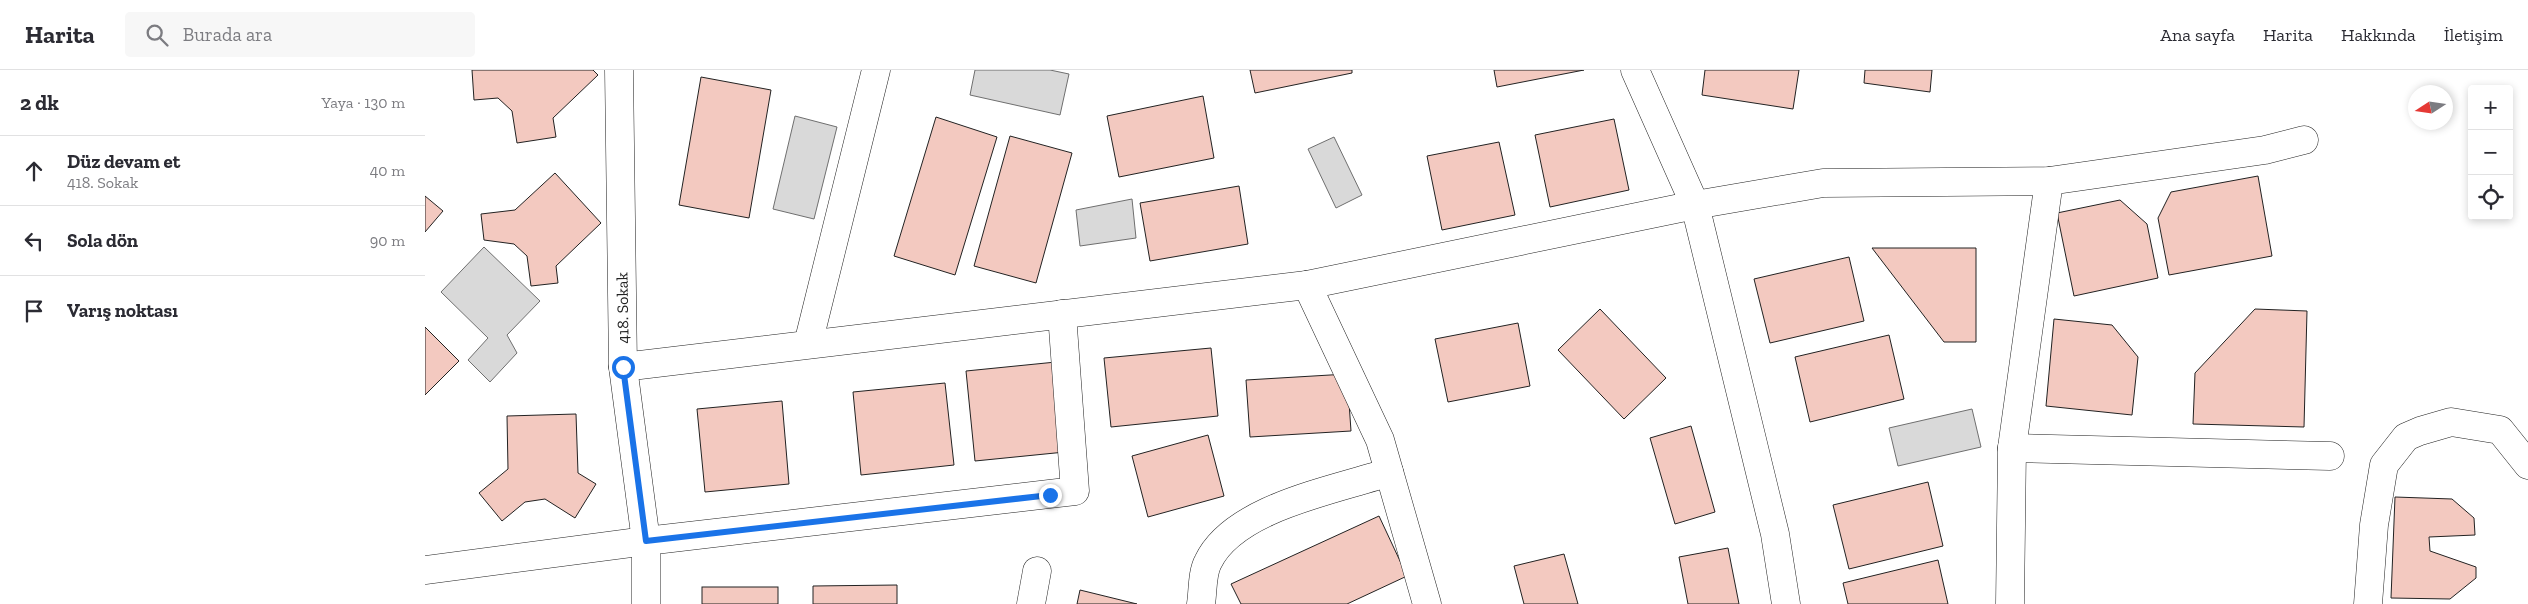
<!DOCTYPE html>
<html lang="tr">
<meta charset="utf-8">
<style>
body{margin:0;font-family:"Zilla Slab",serif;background:#f7f7f7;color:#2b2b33}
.controls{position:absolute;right:15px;top:15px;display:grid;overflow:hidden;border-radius:5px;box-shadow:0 2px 8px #0003}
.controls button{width:45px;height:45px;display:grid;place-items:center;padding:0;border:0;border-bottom:1px solid #e1e1e2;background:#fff;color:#2b2b33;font:25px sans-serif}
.compass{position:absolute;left:1983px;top:15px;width:45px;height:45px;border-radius:50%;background:#fff;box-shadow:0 2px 8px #0003;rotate:258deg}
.stop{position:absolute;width:15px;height:15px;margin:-11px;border:4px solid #1a73e8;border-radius:50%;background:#fff}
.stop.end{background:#1a73e8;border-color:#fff;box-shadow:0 1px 5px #0008}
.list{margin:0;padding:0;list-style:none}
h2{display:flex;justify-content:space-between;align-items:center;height:65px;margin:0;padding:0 20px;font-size:21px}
h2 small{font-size:16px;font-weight:400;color:#7c7c81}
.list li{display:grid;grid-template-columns:32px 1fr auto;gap:15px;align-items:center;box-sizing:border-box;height:70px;padding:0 20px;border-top:1px solid #e1e1e2}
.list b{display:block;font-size:19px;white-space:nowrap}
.list p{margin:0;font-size:16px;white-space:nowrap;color:#7c7c81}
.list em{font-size:16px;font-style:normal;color:#7c7c81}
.icon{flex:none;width:28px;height:28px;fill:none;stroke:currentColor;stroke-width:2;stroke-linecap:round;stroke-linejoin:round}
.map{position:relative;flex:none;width:2103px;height:534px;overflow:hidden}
header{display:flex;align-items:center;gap:30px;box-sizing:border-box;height:70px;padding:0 25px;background:#fff;border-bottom:1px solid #e1e1e2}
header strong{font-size:24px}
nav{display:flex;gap:28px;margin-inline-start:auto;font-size:18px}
.search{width:350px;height:45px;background:#f7f7f7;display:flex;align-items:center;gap:12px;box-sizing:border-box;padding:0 18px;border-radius:5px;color:#7c7c81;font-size:19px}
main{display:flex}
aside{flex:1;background:#fff}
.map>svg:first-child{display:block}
.water{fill:#d9d9d9;stroke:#6f6f6f}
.building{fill:#f3c9c0;stroke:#222}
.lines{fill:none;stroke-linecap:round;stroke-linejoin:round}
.minor-casing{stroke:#222;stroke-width:29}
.minor{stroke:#fff;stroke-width:28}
.route{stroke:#1a73e8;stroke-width:6}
.labels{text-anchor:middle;stroke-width:4;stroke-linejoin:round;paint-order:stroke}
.street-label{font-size:16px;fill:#222;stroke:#fff}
</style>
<header>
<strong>Harita</strong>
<div class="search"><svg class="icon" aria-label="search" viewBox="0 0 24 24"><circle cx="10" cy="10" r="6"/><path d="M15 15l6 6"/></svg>Burada ara</div>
<nav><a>Ana sayfa</a><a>Harita</a><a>Hakkında</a><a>İletişim</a></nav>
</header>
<main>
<aside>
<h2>2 dk<small>Yaya · 130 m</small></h2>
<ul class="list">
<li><svg class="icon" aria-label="ahead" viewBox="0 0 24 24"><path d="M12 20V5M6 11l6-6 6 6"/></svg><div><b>Düz devam et</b><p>418. Sokak</p></div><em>40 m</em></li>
<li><svg class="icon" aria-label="left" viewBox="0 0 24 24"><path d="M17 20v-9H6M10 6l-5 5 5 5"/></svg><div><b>Sola dön</b></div><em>90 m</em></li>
<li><svg class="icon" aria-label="arrive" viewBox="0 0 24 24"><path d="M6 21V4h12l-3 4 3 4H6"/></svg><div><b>Varış noktası</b></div></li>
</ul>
</aside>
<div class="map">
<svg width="2103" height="534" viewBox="0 0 2103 534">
<rect width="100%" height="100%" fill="#fff"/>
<g class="water">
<path d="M550 0H625L644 4 635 45 545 25Z"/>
<path d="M370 46 412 57 389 149 348 139Z"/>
<path d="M909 67 937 125 911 138 883 79Z"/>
<path d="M707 129 711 168 655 176 651 140Z"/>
<path d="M59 177 115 231 82 265 92 283 65 312 43 290 63 268 16 222Z"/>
<path d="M1547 339 1556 377 1473 396 1464 358Z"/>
</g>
<g class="building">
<path d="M47 0H168L173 5 128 48 131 67 92 73 87 41 73 28 49 30Z"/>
<path d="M825 0H927V3L830 23Z"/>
<path d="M1069 0H1159L1072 17Z"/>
<path d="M1280 0H1374L1368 39 1277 25Z"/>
<path d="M1440 0H1507L1505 22 1439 13Z"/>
<path d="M276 7 346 20 324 148 254 135Z"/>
<path d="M778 26 789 88 694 107 682 46Z"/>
<path d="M511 47 572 67 530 205 469 186Z"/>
<path d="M1189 49 1204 120 1125 137 1110 65Z"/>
<path d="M585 66 647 83 611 213 549 196Z"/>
<path d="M1074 72 1090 145 1017 160 1002 86Z"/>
<path d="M130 103 176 153 131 196 133 213 106 216 102 186 89 174 59 170 56 144 90 140Z"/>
<path d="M1833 106 1847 186 1744 205 1733 148 1746 122Z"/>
<path d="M814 116 823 174 725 191 715 133Z"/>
<path d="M0 126 18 141 0 162Z"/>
<path d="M1695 130 1722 154 1733 208 1649 226 1632 143Z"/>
<path d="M1447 178H1551V272H1519Z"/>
<path d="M1424 187 1439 251 1345 273 1329 209Z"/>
<path d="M1175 239 1241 308 1199 349 1133 280Z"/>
<path d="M1830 239 1882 241 1879 357 1768 354 1770 303Z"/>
<path d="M1629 249 1687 255 1713 287 1707 345 1621 336Z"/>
<path d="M1093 253 1105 316 1023 332 1010 269Z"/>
<path d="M0 257 34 291 0 325Z"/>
<path d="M1464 265 1479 329 1385 352 1370 287Z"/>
<path d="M786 278 793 346 686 357 679 288Z"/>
<path d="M631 292 640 382 550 391 541 301Z"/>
<path d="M922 304 926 361 825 367 821 310Z"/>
<path d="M520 313 529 395 436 405 428 322Z"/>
<path d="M357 331 364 414 280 422 272 339Z"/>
<path d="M151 344 153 403 171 414 150 448 120 429 100 432 77 451 54 423 83 399 82 346Z"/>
<path d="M1266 356 1290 442 1250 454 1225 368Z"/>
<path d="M783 365 799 426 723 447 707 386Z"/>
<path d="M1503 412 1518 476 1424 499 1408 435Z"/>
<path d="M1970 427 2027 429 2049 448 2050 465 2004 467 2005 481 2051 497V508L2025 529 1966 528Z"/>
<path d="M954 446 982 506 922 534H816L806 514Z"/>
<path d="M1303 478 1314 534H1263L1254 487Z"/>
<path d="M1139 484 1153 534H1099L1089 496Z"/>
<path d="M1513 490 1523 534H1423L1418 513Z"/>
<path d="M472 515V534H388V516Z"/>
<rect x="277" y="517" width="76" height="17"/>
<path d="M655 520 712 534H652Z"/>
</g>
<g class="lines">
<defs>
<g id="minor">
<path d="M194 0 198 297 221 471V534"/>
<path d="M1210 0 1270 135 1350 464 1361 534"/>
<path d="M882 215 955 370 1002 534"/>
<path d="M383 274 451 0"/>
<path d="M198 297 882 215 1270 135 1398 113 1624 111 1840 80 1879 70"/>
<path d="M1587 378 1905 386"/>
<path d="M0 500 221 471 650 421 637 244"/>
<path d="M606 534 612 501"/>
<path d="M776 534C778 521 777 503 783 492 809 437 911 420 964 402"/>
<path d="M1585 534 1587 378 1624 111"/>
<path d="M1943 534 1949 455 1959 395 1981 367 1995 361 2026 352 2075 360 2103 395"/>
</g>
</defs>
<use href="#minor" class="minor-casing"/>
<use href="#minor" class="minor"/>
</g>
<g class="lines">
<path class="route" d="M198 297 221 471 625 425"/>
</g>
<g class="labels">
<g class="street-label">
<text transform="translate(197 238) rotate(-91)" y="6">418. Sokak</text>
</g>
</g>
</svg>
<div class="controls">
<button>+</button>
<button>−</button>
<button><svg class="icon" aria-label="locate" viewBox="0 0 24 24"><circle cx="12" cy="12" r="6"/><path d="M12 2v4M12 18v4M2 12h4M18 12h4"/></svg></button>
</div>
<svg class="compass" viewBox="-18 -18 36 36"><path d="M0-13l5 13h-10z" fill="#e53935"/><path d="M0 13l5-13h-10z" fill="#7c7c81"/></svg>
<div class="stop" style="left:198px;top:297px"></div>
<div class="stop end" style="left:625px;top:425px"></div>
</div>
</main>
